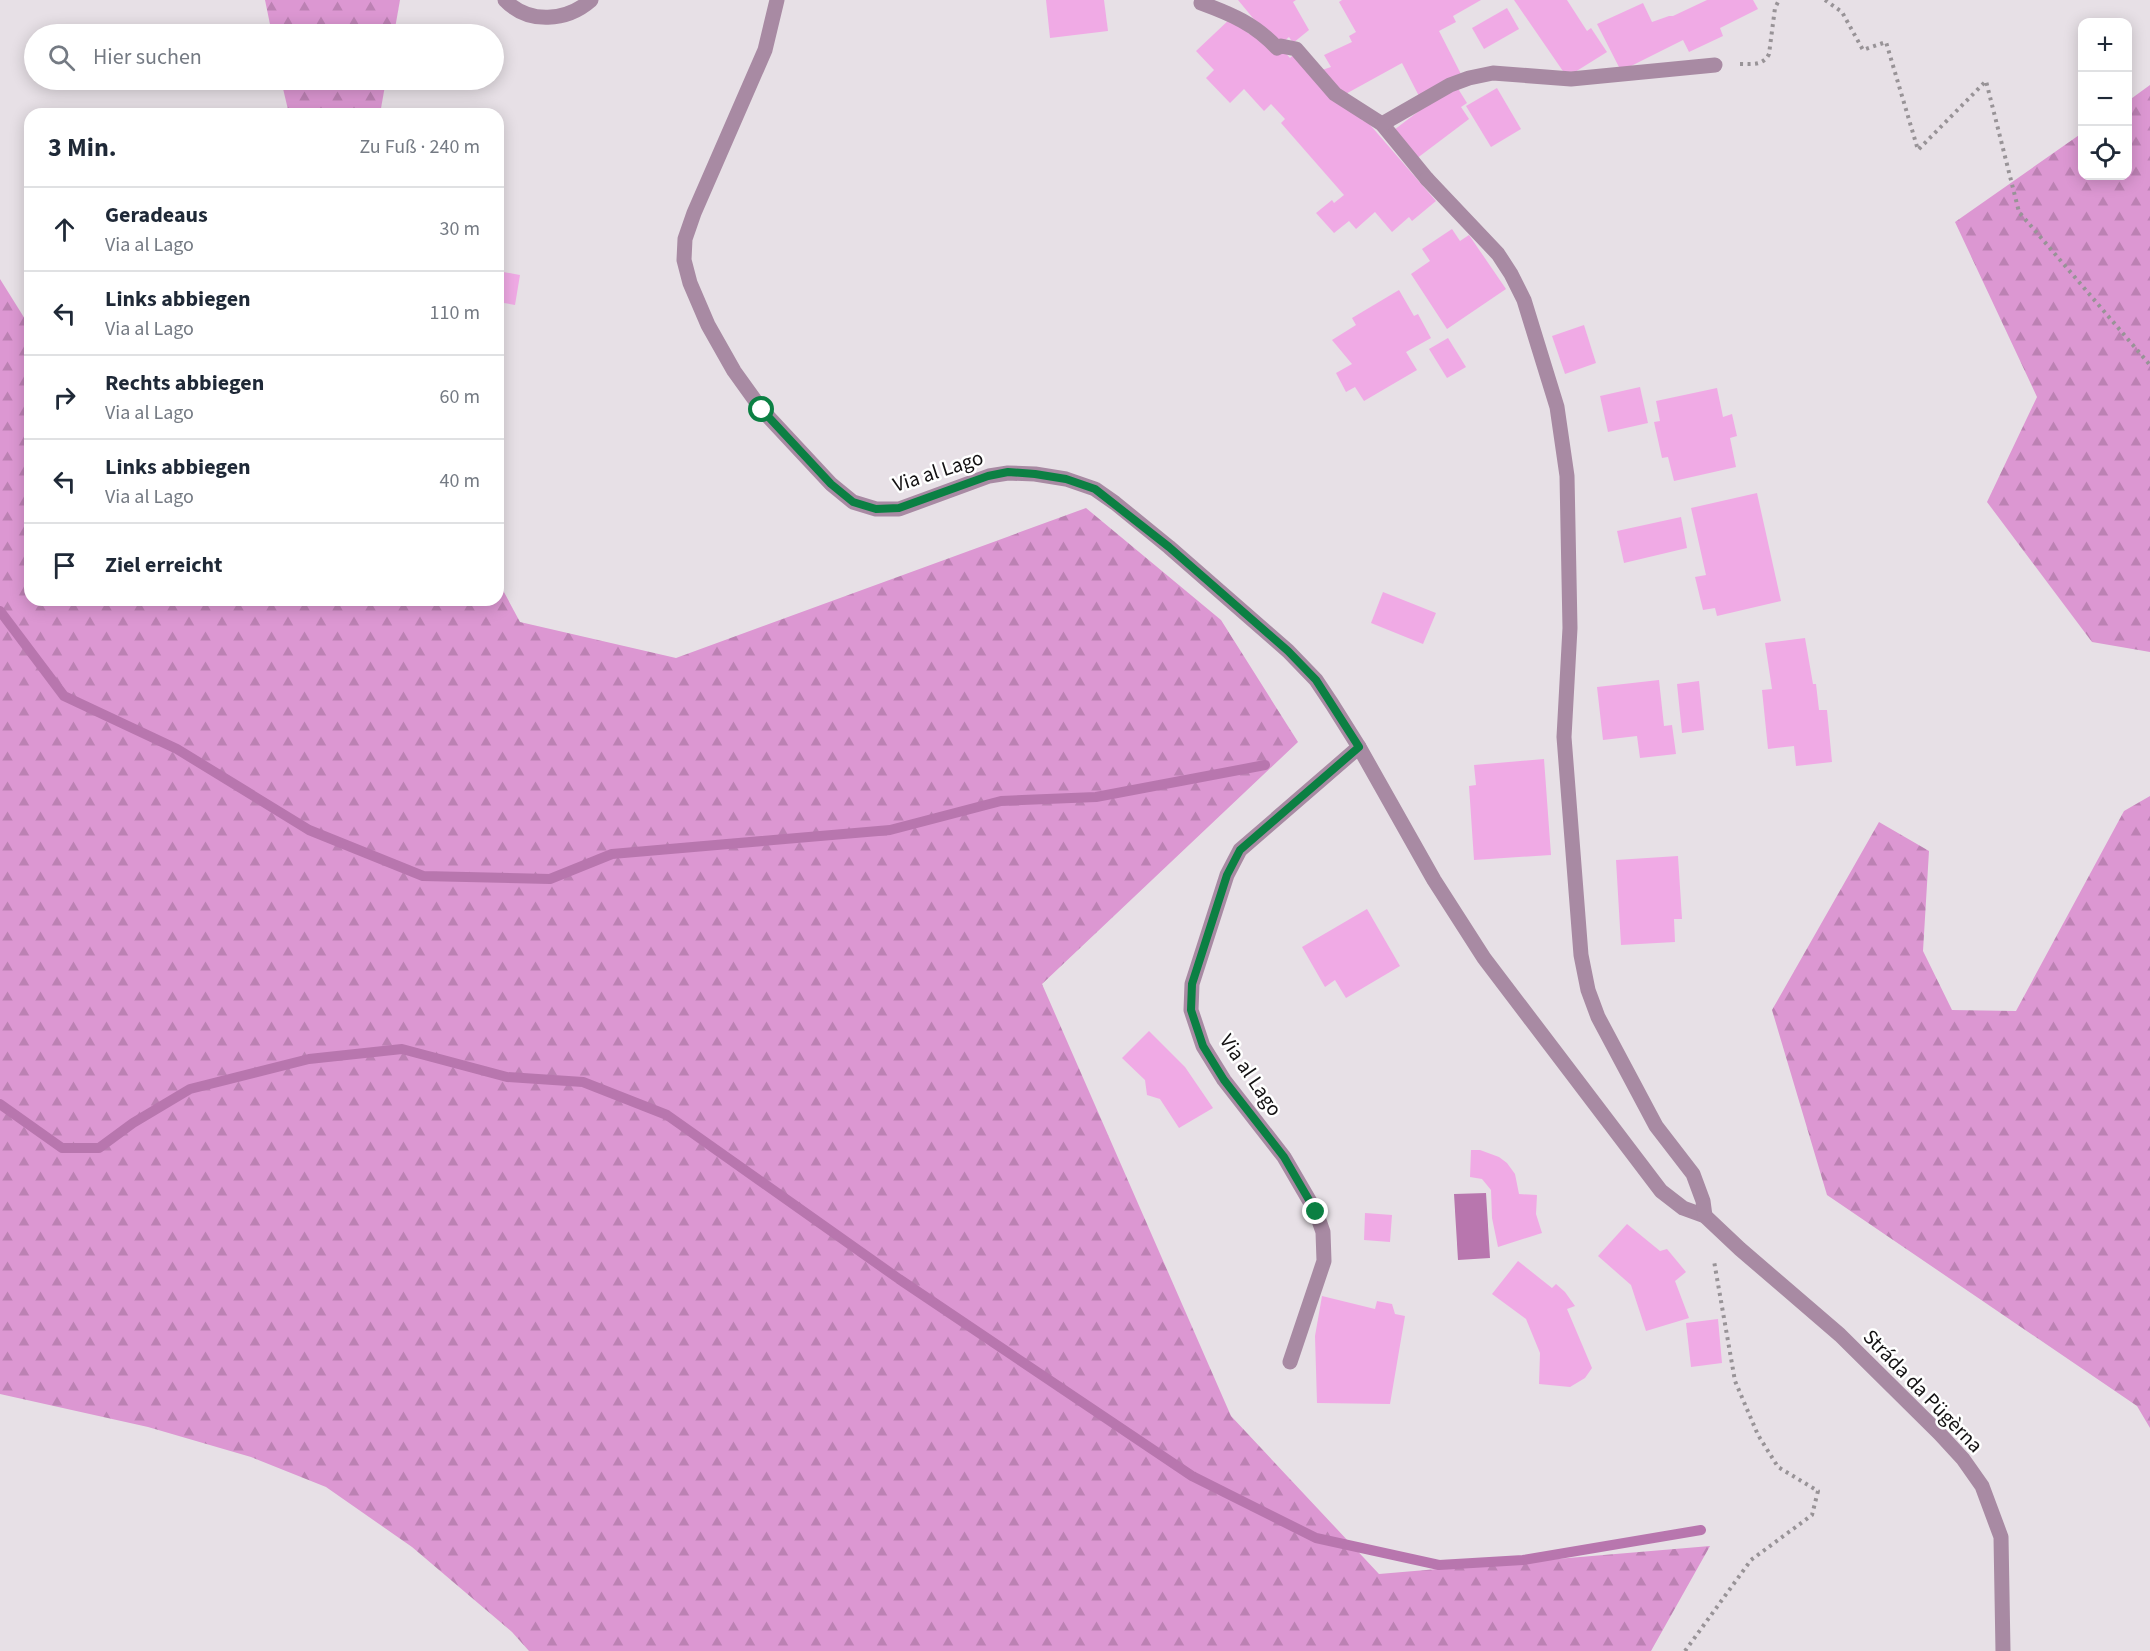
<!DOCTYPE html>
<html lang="de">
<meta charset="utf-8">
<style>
body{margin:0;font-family:"Source Sans 3",sans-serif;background:#f2f2f3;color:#1f2937}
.controls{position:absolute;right:18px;top:18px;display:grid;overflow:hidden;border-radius:12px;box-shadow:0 3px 15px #0003}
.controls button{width:54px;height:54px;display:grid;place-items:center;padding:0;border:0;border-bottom:2px solid #e0e1e3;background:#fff;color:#1f2937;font:30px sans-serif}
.stop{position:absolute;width:18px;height:18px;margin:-14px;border:4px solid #0b8043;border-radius:50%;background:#fff}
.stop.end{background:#0b8043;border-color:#fff;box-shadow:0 2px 6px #0008}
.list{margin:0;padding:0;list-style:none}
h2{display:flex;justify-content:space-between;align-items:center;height:78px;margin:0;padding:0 24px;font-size:26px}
h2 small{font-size:20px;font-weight:400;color:#747a83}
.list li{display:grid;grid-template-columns:39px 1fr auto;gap:18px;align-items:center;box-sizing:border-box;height:84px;padding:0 24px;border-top:2px solid #e0e1e3}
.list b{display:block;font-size:22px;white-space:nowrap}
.list p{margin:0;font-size:20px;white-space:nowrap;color:#747a83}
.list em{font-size:20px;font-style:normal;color:#747a83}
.icon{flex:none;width:33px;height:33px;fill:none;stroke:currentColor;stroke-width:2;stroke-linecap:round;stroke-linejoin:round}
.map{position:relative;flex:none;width:2150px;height:1651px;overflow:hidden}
.search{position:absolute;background:#fff;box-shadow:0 3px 15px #0003;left:24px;top:24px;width:480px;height:66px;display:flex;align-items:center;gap:15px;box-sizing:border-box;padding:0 21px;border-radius:33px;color:#747a83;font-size:22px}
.panel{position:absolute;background:#fff;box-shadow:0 3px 15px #0003;left:24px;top:108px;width:480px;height:498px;border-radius:18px}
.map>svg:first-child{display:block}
.forest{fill:url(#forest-firs)}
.water{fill:#b876ae}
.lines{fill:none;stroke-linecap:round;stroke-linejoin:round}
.stream{stroke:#b876ae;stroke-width:10}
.building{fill:#f0aae5}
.path{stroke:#989397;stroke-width:4;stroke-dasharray:3 4.5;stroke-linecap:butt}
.lane{stroke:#a88aa3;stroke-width:15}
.street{stroke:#a88aa3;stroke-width:15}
.route{stroke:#0b8043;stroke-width:8}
.labels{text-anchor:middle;stroke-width:5;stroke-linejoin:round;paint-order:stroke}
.street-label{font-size:21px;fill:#131112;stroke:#fff}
</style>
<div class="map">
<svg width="2150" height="1651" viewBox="0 0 2150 1651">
<defs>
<pattern id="forest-firs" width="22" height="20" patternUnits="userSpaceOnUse" patternTransform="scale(1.5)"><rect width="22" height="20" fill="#dc97d2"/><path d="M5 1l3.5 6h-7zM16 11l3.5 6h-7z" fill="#bc81b3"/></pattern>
</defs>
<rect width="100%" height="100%" fill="#e7e0e6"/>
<g class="forest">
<path d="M265 0H400L394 34H272Z"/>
<path d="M281 80H386L380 114H289Z"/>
<path d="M2150 85V652L2092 642 1987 502 2037 397 1955 222 2082 133V176H2128V101Z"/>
<path d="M0 279 30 327V600H498V581L520 622 676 658 1086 508 1221 620 1298 742 1042 984 1231 1416 1379 1574 1710 1546 1651 1651H529L512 1632 412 1547 326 1487 251 1457 148 1427 0 1394Z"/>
<path d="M2150 796V1428L2137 1406 1827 1195 1772 1010 1879 822 1929 851 1923 951 1952 1010 2016 1011 2124 811Z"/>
</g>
<path class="water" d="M1486 1193 1490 1258 1458 1260 1454 1194Z"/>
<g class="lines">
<g class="stream">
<path d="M0 611 64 696 177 749 309 830 423 876 550 879 612 854 890 830 1001 801 1096 797 1265 765"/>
<path d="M0 1104 62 1148H99L133 1123 190 1089 309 1059 402 1049 507 1077 583 1082 667 1115 899 1279 1192 1476 1316 1538 1439 1565 1523 1560 1701 1530"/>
</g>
</g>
<g class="building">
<path d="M1046 0H1104L1108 31 1050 38Z"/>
<path d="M1238 0H1296L1293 2 1309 30 1293 43 1289 37 1277 47Z"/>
<path d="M1342 0H1481L1453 16 1456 22 1439 31 1463 78 1421 100 1402 63 1342 96 1322 70 1331 67 1324 55 1352 42 1349 36 1356 32 1339 2Z"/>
<path d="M1514 0H1567L1587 31 1591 28 1607 52 1567 77Z"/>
<path d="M1707 0H1753L1758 9 1720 28 1723 36 1689 52 1683 40 1621 71 1597 24 1643 3 1652 22 1669 16H1673Z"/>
<path d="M1507 8 1519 29 1484 49 1472 28Z"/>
<path d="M1232 17 1249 34 1252 32 1281 48 1290 58 1295 53 1341 97 1363 121 1365 119 1436 201 1412 221 1409 217 1392 232 1375 212 1356 229 1349 221 1334 233 1316 213 1332 200 1334 203 1344 195 1281 123 1285 119 1271 104 1264 111 1244 89 1230 103 1206 78 1214 70 1196 51Z"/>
<path d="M1457 87 1467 103 1461 107 1469 119 1416 159 1394 130 1449 88Z"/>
<path d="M1497 88 1521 129 1491 147 1466 106Z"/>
<path d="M1452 229 1460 241 1469 235 1506 289 1447 329 1411 274 1430 261 1422 249Z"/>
<path d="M498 271 520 275 515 305 498 302Z"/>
<path d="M1399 290 1414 316 1418 314 1431 338 1406 352 1417 370 1364 401 1355 387 1346 392 1336 373 1352 364 1332 340 1356 325 1352 318Z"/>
<path d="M1584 325 1596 363 1565 374 1552 336Z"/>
<path d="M1448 338 1466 367 1447 378 1429 349Z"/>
<path d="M1640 387 1648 423 1608 432 1600 396Z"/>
<path d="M1717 388 1723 417 1732 414 1737 436 1730 438 1736 467 1674 481 1668 457 1662 458 1654 422 1660 421 1656 401Z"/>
<path d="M1757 493 1781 601 1717 616 1715 608 1703 610 1695 577 1706 575 1691 508Z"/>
<path d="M1681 517 1687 548 1624 563 1617 531Z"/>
<path d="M1383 592 1436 613 1423 644 1371 623Z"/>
<path d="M1805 638 1813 684H1816L1819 710H1827L1832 762 1796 766 1794 746 1768 749 1762 690 1772 689 1765 643Z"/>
<path d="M1659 680 1664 726 1672 725 1676 754 1640 758 1637 736 1603 740 1597 687Z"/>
<path d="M1699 681 1704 730 1682 733 1677 684Z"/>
<path d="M1544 759 1551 855 1474 860 1469 786 1476 785 1474 765Z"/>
<path d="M1678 856 1682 919H1674L1675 942 1621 945 1616 860Z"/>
<path d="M1367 909 1400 966 1346 998 1335 980 1325 987 1302 947Z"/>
<path d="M1149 1031 1185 1067 1213 1108 1179 1128 1160 1099 1147 1095 1145 1080 1122 1058Z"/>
<path d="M1471 1150H1480L1499 1157 1507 1163 1515 1174 1519 1194 1537 1195 1536 1214 1542 1233 1498 1247 1492 1218 1491 1190 1482 1179 1470 1177Z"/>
<path d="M1365 1213 1392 1215 1390 1242 1364 1240Z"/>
<path d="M1627 1224 1660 1251 1667 1249 1686 1272 1675 1281 1689 1318 1646 1331 1631 1285 1598 1256Z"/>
<path d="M1518 1261 1552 1288 1556 1284 1565 1292 1575 1306 1567 1309 1592 1368 1585 1378 1570 1387 1539 1384 1540 1353 1526 1319 1492 1294Z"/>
<path d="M1322 1296 1375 1309 1377 1301 1392 1304 1395 1314 1405 1316 1390 1404 1317 1403 1315 1336Z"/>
<path d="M1718 1319 1722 1363 1691 1367 1686 1323Z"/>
</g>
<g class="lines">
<g class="path">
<path d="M1825 0 1842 12 1863 50 1886 42 1918 150 1986 81 2019 212 2150 365"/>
<path d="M1740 64C1752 64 1763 66 1769 54L1775 8 1779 0"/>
<path d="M1685 1651 1751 1560 1812 1515 1818 1491 1778 1467 1758 1435 1735 1381 1714 1261"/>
</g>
<g class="lane">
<path d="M505 0C529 25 567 21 591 0"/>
<path d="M1201 3C1231 14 1255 24 1277 48L1281 46 1296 49 1335 94 1382 124 1427 179"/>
<path d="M1382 124 1450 85 1469 78 1493 73 1571 79 1715 65"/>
<path d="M1290 1362 1324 1261 1323 1232 1316 1212 1284 1157 1224 1080 1203 1046 1191 1010 1192 984 1227 875 1240 850 1359 747"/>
</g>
<g class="street">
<path d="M777 0 765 50 694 213 685 239 684 260 690 283 708 325 734 371 762 410 831 484 853 502 876 509H899L989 476 1008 473 1035 474 1066 479 1095 489 1115 503 1169 547 1288 651 1316 680 1332 704 1359 747 1434 880 1484 958 1661 1191 1683 1208 1705 1216 1740 1249 1840 1335 1940 1434 1963 1459 1982 1486 2001 1537 2003 1651"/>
<path d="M1427 179 1498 254 1511 274 1524 300 1557 407 1567 476 1570 628 1564 737 1581 955 1588 990 1598 1017 1656 1126 1693 1174 1703 1201 1705 1216"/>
</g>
</g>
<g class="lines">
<path class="route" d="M762 410 831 484 853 502 876 509 899 508 988 476 1008 472 1035 474 1066 479 1095 489 1169 547 1288 651 1316 680 1359 747 1240 850 1227 875 1192 984 1191 1010 1203 1046 1224 1080 1284 1157 1316 1212"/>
</g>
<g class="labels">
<g class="street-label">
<text transform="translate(938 471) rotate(-18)" y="7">Via al Lago</text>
<text transform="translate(1251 1075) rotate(56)" y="7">Via al Lago</text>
<text transform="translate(1923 1391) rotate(46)" y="7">Stráda da Pügèrna</text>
</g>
</g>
</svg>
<div class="controls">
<button>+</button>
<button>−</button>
<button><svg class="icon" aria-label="locate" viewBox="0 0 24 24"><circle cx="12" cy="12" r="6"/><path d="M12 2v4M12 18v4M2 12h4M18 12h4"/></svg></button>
</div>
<div class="stop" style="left:762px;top:410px"></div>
<div class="stop end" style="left:1316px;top:1212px"></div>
<div class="search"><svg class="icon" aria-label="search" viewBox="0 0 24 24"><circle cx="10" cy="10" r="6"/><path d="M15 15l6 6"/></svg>Hier suchen</div>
<section class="panel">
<h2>3 Min.<small>Zu Fuß · 240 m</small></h2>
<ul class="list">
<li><svg class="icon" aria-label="ahead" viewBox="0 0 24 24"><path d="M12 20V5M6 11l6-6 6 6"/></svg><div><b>Geradeaus</b><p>Via al Lago</p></div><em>30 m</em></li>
<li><svg class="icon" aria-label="left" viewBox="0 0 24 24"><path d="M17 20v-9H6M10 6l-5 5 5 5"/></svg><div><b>Links abbiegen</b><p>Via al Lago</p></div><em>110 m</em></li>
<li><svg class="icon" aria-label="right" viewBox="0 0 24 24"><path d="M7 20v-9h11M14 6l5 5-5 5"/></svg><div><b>Rechts abbiegen</b><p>Via al Lago</p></div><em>60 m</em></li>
<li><svg class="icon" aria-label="left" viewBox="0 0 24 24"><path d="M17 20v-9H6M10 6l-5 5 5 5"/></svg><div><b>Links abbiegen</b><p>Via al Lago</p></div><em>40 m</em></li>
<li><svg class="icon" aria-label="arrive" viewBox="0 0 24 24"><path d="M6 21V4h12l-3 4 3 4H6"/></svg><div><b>Ziel erreicht</b></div></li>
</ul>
</section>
</div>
